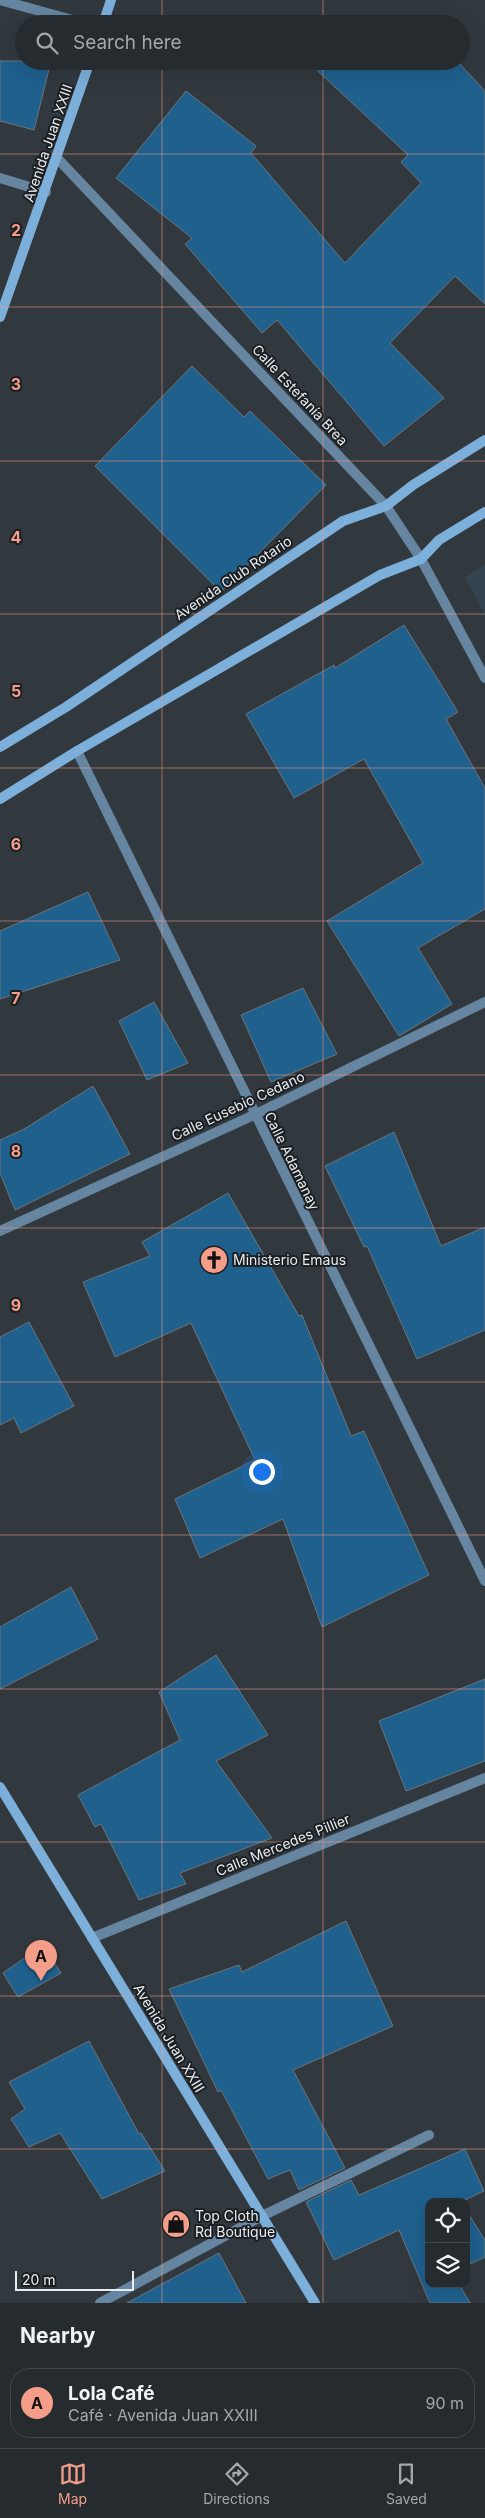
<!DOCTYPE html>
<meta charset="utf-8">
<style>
body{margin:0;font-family:Inter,sans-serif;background:#31373b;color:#f1f3f6}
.controls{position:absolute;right:15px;bottom:15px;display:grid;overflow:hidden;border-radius:10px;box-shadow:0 5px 20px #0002}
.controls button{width:45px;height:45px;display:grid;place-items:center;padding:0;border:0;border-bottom:1px solid #42474b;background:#252b2f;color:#f1f3f6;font:25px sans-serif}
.scale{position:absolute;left:15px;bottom:12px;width:119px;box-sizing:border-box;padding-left:5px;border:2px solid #e7ecf1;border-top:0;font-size:14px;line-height:18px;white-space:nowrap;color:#e7ecf1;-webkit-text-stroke:4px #1c1f22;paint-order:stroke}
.you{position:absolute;left:261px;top:1471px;width:18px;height:18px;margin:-12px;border:4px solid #fff;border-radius:50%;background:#1a73e8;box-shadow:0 0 0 8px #1a73e833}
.badge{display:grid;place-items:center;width:32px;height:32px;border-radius:50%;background:#f49e8a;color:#111;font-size:16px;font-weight:700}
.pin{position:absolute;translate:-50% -41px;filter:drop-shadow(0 1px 2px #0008)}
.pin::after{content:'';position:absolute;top:26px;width:18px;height:15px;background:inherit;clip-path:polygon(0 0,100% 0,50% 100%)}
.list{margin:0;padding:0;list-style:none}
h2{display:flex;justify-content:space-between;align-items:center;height:65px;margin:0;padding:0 20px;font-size:21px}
h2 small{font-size:16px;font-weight:400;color:#a3a7aa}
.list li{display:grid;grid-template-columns:32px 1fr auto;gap:15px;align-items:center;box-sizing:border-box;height:70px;margin:0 10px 10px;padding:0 10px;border:1px solid #42474b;border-radius:20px}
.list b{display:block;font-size:19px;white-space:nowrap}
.list p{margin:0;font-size:16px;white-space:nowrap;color:#a3a7aa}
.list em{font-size:16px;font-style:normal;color:#a3a7aa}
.icon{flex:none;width:28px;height:28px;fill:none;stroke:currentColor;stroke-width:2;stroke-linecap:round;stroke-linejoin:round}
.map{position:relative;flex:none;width:485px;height:2303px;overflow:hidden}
.search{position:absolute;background:#252b2f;box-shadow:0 5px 20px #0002;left:15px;right:15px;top:15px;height:55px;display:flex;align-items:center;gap:12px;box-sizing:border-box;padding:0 18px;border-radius:28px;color:#a3a7aa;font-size:19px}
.sheet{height:145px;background:#252b2f}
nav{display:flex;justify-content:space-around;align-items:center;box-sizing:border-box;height:70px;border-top:1px solid #42474b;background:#252b2f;font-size:14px;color:#a3a7aa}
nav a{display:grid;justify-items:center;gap:2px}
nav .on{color:#f49e8a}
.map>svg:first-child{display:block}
.built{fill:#35434e}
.building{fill:#1f608d;stroke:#6c757c}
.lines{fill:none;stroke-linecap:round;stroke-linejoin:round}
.street{stroke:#6585a0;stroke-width:10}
.secondary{stroke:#7cb0db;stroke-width:10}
.grid{fill:none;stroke:#f49e8a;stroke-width:1;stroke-opacity:0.55}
.labels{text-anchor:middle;stroke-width:4;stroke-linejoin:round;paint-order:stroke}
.street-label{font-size:14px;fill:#e7ecf1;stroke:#1c1f22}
.poi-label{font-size:14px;fill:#e7ecf1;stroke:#1c1f22;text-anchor:start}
.grid-label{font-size:16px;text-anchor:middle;font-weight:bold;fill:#f49e8a;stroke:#1c1f22;stroke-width:4;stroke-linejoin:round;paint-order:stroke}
</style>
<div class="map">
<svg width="485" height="2303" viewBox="0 0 485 2303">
<rect width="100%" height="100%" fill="#31393f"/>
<path class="built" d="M485 565V615L465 577Z"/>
<g class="building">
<path d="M0 61H51L34 130 0 121Z"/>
<path d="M307 61H457L485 91V304L455 276 390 343 444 398 384 446 277 320 262 333 185 244 192 238 116 178 186 91 256 146 251 153 345 263 421 183 401 162 408 155Z"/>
<path d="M192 366 244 417 250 411 326 485 221 592 95 466Z"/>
<path d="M404 625 458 712 446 719 485 788V909L418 948 452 1004 399 1036 327 921 423 863 364 759 294 798 246 714 334 665 335 668Z"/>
<path d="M88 892 120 960 0 999V931Z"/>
<path d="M303 988 337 1054 271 1082 241 1015Z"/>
<path d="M154 1002 188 1063 147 1080 119 1021Z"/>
<path d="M93 1086 130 1154 15 1210 0 1173V1140L24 1129Z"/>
<path d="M394 1132 441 1246 485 1227V1330L417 1359 367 1246 364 1247 325 1166Z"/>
<path d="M228 1193 299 1316 302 1315 351 1436 364 1431 429 1575 322 1627 283 1519 200 1558 175 1499 255 1460 191 1323 115 1357 83 1282 150 1256 142 1242Z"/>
<path d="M29 1322 74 1406 21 1433 14 1418 0 1425V1337Z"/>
<path d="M71 1587 98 1639 0 1689V1627Z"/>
<path d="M216 1655 268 1735 216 1761 272 1838 180 1873 186 1884 139 1900 101 1824 95 1827 78 1795 180 1740 159 1692Z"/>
<path d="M485 1679V1761L406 1791 379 1721Z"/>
<path d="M346 1921 393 2026 293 2070 345 2168 299 2190 290 2170 268 2179 221 2090 218 2092 169 1989 239 1965 242 1972Z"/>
<path d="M43 1945 61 1973 18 1997 3 1973Z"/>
<path d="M89 2041 139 2134 141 2133 165 2171 102 2199 60 2133 29 2147 11 2119 25 2109 9 2082Z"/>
<path d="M465 2149 484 2191 461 2202H429V2284H459L470 2303H430L399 2230 334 2260 306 2202 351 2180 359 2195Z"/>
<path d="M466 2210 485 2240V2257L466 2266Z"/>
<path d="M219 2253 246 2303H127Z"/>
</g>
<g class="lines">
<g class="street">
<path d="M0 0 87 24"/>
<path d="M58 159 386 506 421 559 485 678"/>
<path d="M0 178 46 192"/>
<path d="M77 751 485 1581"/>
<path d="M0 1231 254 1115 485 1002"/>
<path d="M92 1938 485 1778"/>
<path d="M100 2303 262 2216 429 2135"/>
</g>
<g class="secondary">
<path d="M103 24 111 0"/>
<path d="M0 317 90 61"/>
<path d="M0 747 66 707 343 521 386 506 413 485 485 440"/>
<path d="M0 799 77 751 380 575 421 559 439 540 485 512"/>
<path d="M0 1787 315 2303"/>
</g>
</g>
<path class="grid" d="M162 0V24M323 0V24M162 61V2303M323 61V2303M0 154H485M0 307H485M0 461H485M0 614H485M0 768H485M0 921H485M0 1075H485M0 1228H485M0 1382H485M0 1535H485M0 1689H485M0 1842H485M0 1996H485M0 2149H485"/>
<defs>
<symbol id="church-disc" viewBox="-11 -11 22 22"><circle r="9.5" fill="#f49e8a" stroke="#1c1f22"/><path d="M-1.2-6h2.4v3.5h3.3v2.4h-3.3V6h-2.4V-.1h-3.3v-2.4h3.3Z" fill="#111"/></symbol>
<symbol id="shop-disc" viewBox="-11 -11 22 22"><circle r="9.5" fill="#f49e8a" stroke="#1c1f22"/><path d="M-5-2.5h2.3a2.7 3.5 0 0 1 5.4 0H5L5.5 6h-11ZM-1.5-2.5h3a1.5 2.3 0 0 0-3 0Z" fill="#111"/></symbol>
</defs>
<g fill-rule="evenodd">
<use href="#church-disc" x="198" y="1244" width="32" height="32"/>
<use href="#shop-disc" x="160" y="2208" width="32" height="32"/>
</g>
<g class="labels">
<g class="street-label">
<text transform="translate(48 143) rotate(-71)" y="5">Avenida Juan XXIII</text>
<text transform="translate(300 395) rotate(47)" y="5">Calle Estefanía Brea</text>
<text transform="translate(233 578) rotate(-34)" y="5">Avenida Club Rotario</text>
<text transform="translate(238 1106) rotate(-25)" y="5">Calle Eusebio Cedano</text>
<text transform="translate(292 1161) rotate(64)" y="5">Calle Adamanay</text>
<text transform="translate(283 1845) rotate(-22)" y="5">Calle Mercedes Pillier</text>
<text transform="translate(169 2038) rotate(59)" y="5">Avenida Juan XXIII</text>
</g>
<g class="poi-label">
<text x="233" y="1265">Ministerio Emaus</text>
<text x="195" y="2221">Top Cloth<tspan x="195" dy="16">Rd Boutique</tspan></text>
</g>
</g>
<g class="grid-label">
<text x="16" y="236">2</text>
<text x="16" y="390">3</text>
<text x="16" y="543">4</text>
<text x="16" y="697">5</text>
<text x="16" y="850">6</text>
<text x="16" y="1004">7</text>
<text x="16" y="1157">8</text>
<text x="16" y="1311">9</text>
</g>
</svg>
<div class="controls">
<button><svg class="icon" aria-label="locate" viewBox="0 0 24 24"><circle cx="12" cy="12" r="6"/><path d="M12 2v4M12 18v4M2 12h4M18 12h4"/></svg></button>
<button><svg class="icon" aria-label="layers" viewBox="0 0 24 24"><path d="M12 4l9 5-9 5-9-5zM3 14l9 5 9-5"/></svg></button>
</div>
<div class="scale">20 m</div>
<div class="you"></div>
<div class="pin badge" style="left:41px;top:1981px">A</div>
<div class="search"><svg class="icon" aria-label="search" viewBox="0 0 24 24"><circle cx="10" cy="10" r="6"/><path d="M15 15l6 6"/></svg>Search here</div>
</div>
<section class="sheet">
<h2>Nearby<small></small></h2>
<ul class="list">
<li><span class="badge">A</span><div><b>Lola Café</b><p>Café · Avenida Juan XXIII</p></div><em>90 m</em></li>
</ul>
</section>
<nav>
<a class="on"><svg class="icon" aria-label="map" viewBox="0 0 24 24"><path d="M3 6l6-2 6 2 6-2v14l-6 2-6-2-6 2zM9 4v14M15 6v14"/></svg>Map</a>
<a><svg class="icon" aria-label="directions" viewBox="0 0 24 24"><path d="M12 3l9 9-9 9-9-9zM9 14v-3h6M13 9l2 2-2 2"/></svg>Directions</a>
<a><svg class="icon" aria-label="saved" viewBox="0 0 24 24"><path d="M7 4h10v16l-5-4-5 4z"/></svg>Saved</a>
</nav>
